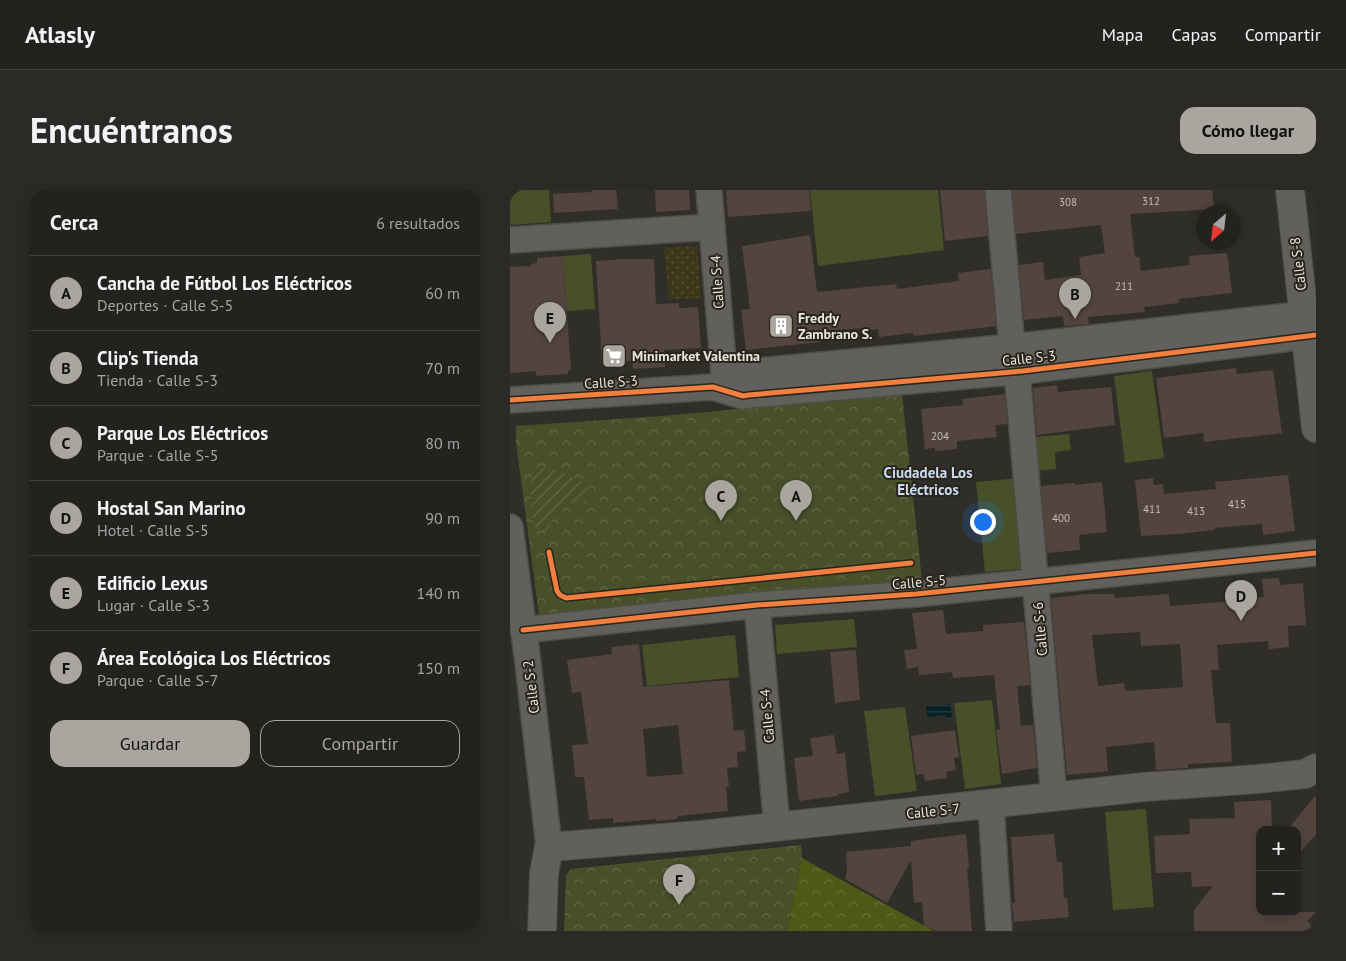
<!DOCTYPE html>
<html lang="es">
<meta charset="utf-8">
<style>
body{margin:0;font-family:"PT Sans",sans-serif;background:#2c2a27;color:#f1f3f6}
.controls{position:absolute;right:15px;bottom:15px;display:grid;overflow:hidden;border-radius:10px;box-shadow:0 2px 12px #0003}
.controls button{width:45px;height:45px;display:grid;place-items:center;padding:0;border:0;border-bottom:1px solid #413f3c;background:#24221e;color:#f1f3f6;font:25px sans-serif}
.compass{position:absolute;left:686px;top:15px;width:45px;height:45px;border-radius:50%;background:#24221e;box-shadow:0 2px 12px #0003;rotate:208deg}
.you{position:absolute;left:472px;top:331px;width:18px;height:18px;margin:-12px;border:4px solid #fff;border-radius:50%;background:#1a73e8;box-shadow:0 0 0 8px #1a73e833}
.badge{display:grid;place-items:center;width:32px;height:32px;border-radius:50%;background:#a8a69f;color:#111;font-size:16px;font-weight:700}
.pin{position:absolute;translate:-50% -41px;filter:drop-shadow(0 1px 2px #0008)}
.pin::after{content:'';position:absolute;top:26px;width:18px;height:15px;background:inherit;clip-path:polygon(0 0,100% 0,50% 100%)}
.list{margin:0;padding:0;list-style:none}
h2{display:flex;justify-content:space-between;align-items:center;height:65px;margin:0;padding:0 20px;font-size:21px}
h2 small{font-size:16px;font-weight:400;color:#a3a4a4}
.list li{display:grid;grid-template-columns:32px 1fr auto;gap:15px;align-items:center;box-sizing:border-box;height:75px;padding:0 20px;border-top:1px solid #413f3c}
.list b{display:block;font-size:19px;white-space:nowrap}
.list p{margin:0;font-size:16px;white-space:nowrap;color:#a3a4a4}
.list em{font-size:16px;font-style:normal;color:#a3a4a4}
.actions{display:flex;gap:10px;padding:15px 20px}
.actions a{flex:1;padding:11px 0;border:1px solid #a8a69f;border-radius:15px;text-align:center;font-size:18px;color:#a8a69f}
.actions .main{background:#a8a69f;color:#111}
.map{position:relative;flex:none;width:806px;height:741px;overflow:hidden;border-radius:15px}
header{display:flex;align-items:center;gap:30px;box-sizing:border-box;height:70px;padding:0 25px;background:#24221e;border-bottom:1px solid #413f3c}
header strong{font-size:24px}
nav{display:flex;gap:28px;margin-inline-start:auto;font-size:18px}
.intro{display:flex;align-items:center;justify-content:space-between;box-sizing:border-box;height:120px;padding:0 30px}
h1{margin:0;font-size:35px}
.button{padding:12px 22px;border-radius:15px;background:#a8a69f;color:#111;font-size:18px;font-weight:700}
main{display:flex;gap:30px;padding:0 30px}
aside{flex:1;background:#24221e;border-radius:15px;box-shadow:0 2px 12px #0003}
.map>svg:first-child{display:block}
.grass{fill:#48502a}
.forest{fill:url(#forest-crowns)}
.sand{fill:url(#sand-dots)}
.park{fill:url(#park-crowns)}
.garden{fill:url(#garden-furrows)}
.water{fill:url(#water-rules)}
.building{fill:#53453e;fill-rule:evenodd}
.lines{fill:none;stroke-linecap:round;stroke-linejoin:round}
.minor-casing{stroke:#4e4c47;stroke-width:28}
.tertiary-casing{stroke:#4e4c47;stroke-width:30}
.minor{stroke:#61605c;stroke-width:25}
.tertiary{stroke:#61605c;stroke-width:28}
.cycleway-casing{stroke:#29251a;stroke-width:8}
.cycleway{stroke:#f27e40;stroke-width:5}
.labels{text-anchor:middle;stroke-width:4;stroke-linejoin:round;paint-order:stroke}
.number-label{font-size:11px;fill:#c3beb7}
.street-label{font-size:14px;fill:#e8e6df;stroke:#29251a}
.poi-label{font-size:14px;font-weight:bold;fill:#e8e6df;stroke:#29251a;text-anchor:start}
.neighbourhood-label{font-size:15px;font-weight:bold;fill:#c9daf3;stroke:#29251a}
</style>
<header>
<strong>Atlasly</strong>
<nav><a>Mapa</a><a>Capas</a><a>Compartir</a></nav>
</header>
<div class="intro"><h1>Encuéntranos</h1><a class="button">Cómo llegar</a></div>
<main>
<aside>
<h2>Cerca<small>6 resultados</small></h2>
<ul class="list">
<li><span class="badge">A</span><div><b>Cancha de Fútbol Los Eléctricos</b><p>Deportes · Calle S-5</p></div><em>60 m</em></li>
<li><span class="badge">B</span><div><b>Clip's Tienda</b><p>Tienda · Calle S-3</p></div><em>70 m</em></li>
<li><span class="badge">C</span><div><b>Parque Los Eléctricos</b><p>Parque · Calle S-5</p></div><em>80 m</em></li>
<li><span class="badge">D</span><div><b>Hostal San Marino</b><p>Hotel · Calle S-5</p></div><em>90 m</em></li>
<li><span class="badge">E</span><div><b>Edificio Lexus</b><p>Lugar · Calle S-3</p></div><em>140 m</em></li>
<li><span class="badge">F</span><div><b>Área Ecológica Los Eléctricos</b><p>Parque · Calle S-7</p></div><em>150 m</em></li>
</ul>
<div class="actions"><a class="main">Guardar</a><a>Compartir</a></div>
</aside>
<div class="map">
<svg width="806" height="741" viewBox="0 0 806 741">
<defs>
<pattern id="forest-crowns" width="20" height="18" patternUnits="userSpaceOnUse" patternTransform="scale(1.25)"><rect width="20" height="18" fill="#4d5916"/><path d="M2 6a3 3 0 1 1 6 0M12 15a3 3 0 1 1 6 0" fill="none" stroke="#677137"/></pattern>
<pattern id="sand-dots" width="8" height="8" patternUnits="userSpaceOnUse" patternTransform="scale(1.25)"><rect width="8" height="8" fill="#3d3618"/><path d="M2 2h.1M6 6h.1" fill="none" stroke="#595339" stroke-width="1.8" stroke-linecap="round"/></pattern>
<pattern id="park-crowns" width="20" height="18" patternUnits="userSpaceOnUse" patternTransform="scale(1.25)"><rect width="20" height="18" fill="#48502a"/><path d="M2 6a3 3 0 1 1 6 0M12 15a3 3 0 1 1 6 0" fill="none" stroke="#626948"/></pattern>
<pattern id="garden-furrows" width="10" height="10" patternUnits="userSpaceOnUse" patternTransform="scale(1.25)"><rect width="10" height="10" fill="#48502a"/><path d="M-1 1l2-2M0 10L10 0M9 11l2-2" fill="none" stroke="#626948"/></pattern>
<pattern id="water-rules" width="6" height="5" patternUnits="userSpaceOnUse" patternTransform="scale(1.25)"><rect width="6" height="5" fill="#042125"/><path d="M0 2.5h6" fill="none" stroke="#294144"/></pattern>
</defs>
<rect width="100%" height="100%" fill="#302e28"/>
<g class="grass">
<path d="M0 0H39L41 32 0 35Z"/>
<path d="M300 0H428L434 60 308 76Z"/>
<path d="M81 64 85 119 57 121 53 66Z"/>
<path d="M642 181 654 268 615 273 604 186Z"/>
<path d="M559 244 561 260 545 262 546 279 527 281 524 247Z"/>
<path d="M510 288 519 378 475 382 466 292Z"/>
<path d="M344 429 347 457 267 464 265 435Z"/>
<path d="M225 445 229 487 137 496 132 455Z"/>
<path d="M482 510 491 594 455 599 444 513Z"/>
<path d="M395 517 407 601 365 606 354 521Z"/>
<path d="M636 619 644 717 603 720 595 622Z"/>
</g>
<path class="forest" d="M292 668 424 741H277Z"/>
<path class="sand" d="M187 56 191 108 159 110 154 58Z"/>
<g class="park">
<path d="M392 204 412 390 29 425 6 252V236L152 226Z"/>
<path d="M291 655 292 668 277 741H54L56 685 61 679Z"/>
</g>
<path class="garden" d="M32 278 50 281 75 293 76 313C62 312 48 311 43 327 41 332 40 337 37 342L31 341 24 336 22 332 23 323 20 293 23 284Z"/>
<path class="water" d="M440 514 442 527 436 528 435 525 417 527 416 517Z"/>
<g class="building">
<path d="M82 0H106L108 19 44 23 43 4 82 2Z"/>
<path d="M145 0H179L180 20 146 22Z"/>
<path d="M216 0H299L301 21 218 27Z"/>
<path d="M430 0H474L478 46 435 51Z"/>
<path d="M502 0H702L704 19 620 24 625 67H629L631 81 680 75 679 66 717 63 722 103 669 109V113L634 117 635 122 578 127 579 134 554 136 553 126 514 130 509 75 533 72 535 90 571 85 569 67 595 63 591 35 506 44Z"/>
<path d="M300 45 307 102 386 94 387 99 449 91 448 83 481 79 486 136 404 146 403 143 369 147 368 139 359 140V138L310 141 311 152 236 160 231 120 240 119 232 56Z"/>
<path d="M53 66 61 180H58V184L26 186V181L0 183V77L21 76V74L27 73V68Z"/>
<path d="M112 69H144L146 114 169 113V118L188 117 191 158 154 160 155 177 123 179 122 171 92 173 86 71Z"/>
<path d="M726 178 727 184 763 180 772 243 694 252 693 243 654 248 646 188Z"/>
<path d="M547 195 548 202 601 197 605 235 527 245 523 198Z"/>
<path d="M495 204 497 234 485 235 487 247 447 251V259L425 261V258L415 259 411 219 453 215 452 209Z"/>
<path d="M778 285 785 341 753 345 752 334 705 338V340L670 344 631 346 625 290 643 288 644 295 653 294 654 304 706 299 705 292Z"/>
<path d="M592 292 597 342 569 345 570 360 537 363 531 296 564 293 565 295Z"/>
<path d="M769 388 770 395 793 393 796 435 778 436 779 457 759 459 758 451 707 455 709 480H701L706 533H720L722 572 678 574V578L646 580 644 552 596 557 598 581 557 585 541 408 577 404H604L605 408 659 404 660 416 712 412 754 407 752 389ZM630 442 631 456 670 454 673 497 615 501 614 493 588 496 582 445Z"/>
<path d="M433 420 436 444 473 441V435L514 432 520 495 507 496 511 536 523 535 527 578 492 584 486 540 490 539 484 485 443 488 442 482 409 485 408 477 397 479 394 460 407 459 402 423Z"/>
<path d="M129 454 133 497 219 490 224 541 234 540 236 561 227 562 228 577 217 578 219 597H216L218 621 168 626V629L146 631V629L103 633V628L79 630 74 587H65L62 555 78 554 71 502 62 503 57 470 102 464 101 457ZM168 535 173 584 137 587 133 539Z"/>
<path d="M346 460 350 510 325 513 320 462Z"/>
<path d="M445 540 449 567 444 568 446 580 436 582 437 588 415 591 414 584 406 585 401 546Z"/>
<path d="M324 545 327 564 335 563 339 602 328 604V606L289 611 284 568 303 566 300 548Z"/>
<path d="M806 605V644L787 666V640H777Z"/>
<path d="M761 610 762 640H750V722H806L797 731 806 741H684V720L703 696 682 697 681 682 646 683 644 646 680 644 679 629 725 628 724 612Z"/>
<path d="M456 644 459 677H457L462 741H426L414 735 412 712 404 713 401 670 377 713 335 689 337 681 336 662 401 656V651Z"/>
<path d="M544 644 547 672H552L554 708H557L559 727 504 732 502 713H505L501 647Z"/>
</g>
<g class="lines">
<defs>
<g id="minor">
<path d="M199 0 214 184"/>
<path d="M488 0 502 157"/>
<path d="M0 50 202 37"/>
<path d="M507 181 544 607"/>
<path d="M214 184 502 157 806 123"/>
<path d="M0 210 203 197 233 206 239 205 513 181 806 145"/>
<path d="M0 337 17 465 39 657"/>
<path d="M247 415 267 637"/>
<path d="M13 440 247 415 406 404 806 363"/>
<path d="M481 614 489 741"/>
</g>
<g id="tertiary">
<path d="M780 0 806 238"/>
<path d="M32 741 34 683 39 657 191 645 634 597 748 589 795 584 806 578"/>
</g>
</defs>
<use href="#minor" class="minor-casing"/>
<use href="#tertiary" class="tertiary-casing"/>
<use href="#minor" class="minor"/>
<use href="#tertiary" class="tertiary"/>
<defs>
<g id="cycleway">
<path d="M0 210 203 197 233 206 239 205 513 181 806 145"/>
<path d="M39 362 47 401 50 405 56 408 401 373"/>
<path d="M13 440 247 415 406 404 806 363"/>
</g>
</defs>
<use href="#cycleway" class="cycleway-casing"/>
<use href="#cycleway" class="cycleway"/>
</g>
<defs>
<symbol id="building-square" viewBox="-11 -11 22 22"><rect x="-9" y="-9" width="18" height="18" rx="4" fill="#a8a69f" stroke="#29251a"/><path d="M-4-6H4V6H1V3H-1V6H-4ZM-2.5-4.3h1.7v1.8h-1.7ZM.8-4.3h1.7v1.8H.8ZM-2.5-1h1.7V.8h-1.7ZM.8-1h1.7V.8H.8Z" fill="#fff"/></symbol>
<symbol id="supermarket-square" viewBox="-11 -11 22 22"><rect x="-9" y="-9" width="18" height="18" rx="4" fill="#a8a69f" stroke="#29251a"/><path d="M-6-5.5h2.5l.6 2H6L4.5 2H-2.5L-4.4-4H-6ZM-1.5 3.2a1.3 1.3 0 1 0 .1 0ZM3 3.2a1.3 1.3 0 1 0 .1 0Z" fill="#fff"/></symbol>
</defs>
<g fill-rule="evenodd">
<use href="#building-square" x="257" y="122" width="28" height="28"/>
<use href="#supermarket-square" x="90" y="152" width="28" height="28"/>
</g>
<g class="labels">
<g class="number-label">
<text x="641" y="15">312</text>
<text x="558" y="16">308</text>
<text x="614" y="100">211</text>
<text x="430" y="250">204</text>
<text x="727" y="318">415</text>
<text x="642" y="323">411</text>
<text x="686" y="325">413</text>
<text x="551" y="332">400</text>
</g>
<g class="street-label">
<text transform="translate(788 74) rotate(-97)" y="5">Calle S-8</text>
<text transform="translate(207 92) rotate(-94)" y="5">Calle S-4</text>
<text transform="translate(519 168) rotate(-6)" y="5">Calle S-3</text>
<text transform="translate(101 192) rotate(-4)" y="5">Calle S-3</text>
<text transform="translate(409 392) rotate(-5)" y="5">Calle S-5</text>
<text transform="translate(530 439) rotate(-95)" y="5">Calle S-6</text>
<text transform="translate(21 497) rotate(-97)" y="5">Calle S-2</text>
<text transform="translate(257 526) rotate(-95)" y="5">Calle S-4</text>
<text transform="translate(423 621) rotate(-6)" y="5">Calle S-7</text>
</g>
<g class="poi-label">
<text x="288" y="133">Freddy<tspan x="288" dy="16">Zambrano S.</tspan></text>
<text x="122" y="171">Minimarket Valentina</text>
</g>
<g class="neighbourhood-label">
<text x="418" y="288">Ciudadela Los<tspan x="418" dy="17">Eléctricos</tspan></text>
</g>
</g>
</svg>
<div class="controls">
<button>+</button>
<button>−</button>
</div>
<svg class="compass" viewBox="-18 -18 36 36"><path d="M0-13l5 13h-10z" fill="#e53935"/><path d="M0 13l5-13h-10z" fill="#a3a4a4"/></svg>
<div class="you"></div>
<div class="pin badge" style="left:286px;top:331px">A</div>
<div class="pin badge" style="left:565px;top:129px">B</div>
<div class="pin badge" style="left:211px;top:331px">C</div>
<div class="pin badge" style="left:731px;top:431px">D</div>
<div class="pin badge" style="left:40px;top:153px">E</div>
<div class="pin badge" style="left:169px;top:715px">F</div>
</div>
</main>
